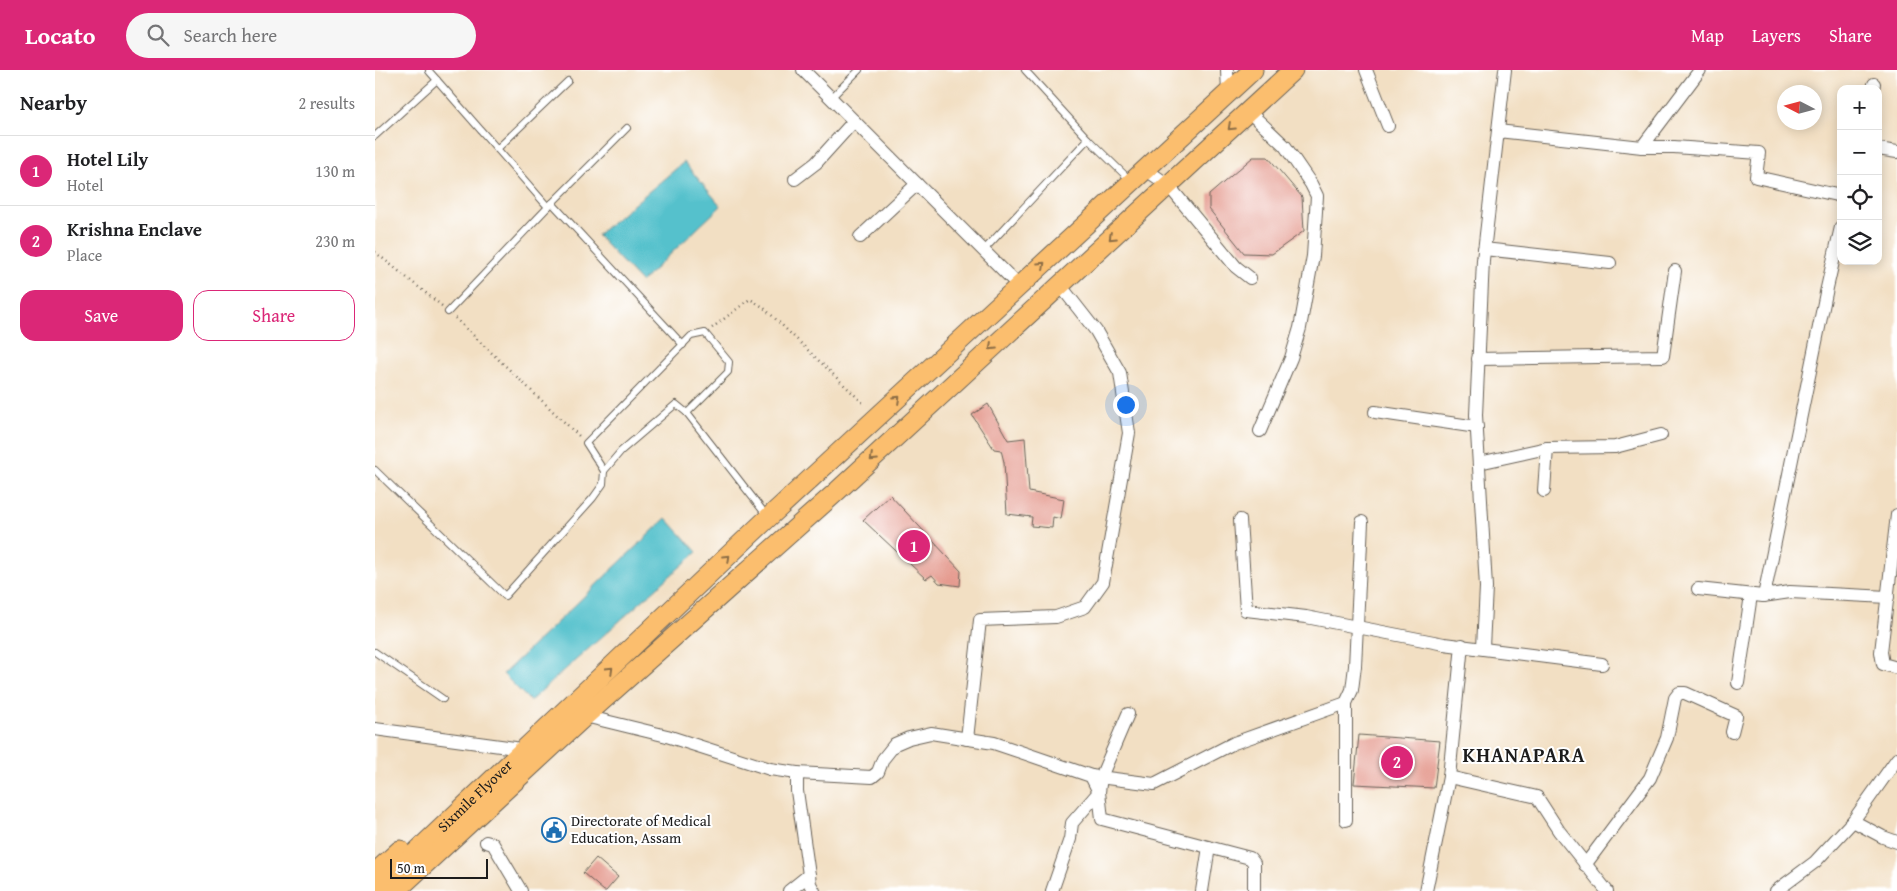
<!DOCTYPE html>
<meta charset="utf-8">
<style>
body{margin:0;font-family:"Gentium Book Plus",serif;background:#f6f6f6;color:#202124}
.controls{position:absolute;right:15px;top:15px;display:grid;overflow:hidden;border-radius:10px;box-shadow:0 2px 12px #0003}
.controls button{width:45px;height:45px;display:grid;place-items:center;padding:0;border:0;border-bottom:1px solid #e0e0e0;background:#fff;color:#202124;font:25px sans-serif}
.compass{position:absolute;left:1402px;top:15px;width:45px;height:45px;border-radius:50%;background:#fff;box-shadow:0 2px 12px #0003;rotate:276deg}
.scale{position:absolute;left:15px;bottom:12px;width:98px;box-sizing:border-box;padding-left:5px;border:2px solid #1c1c1c;border-top:0;font-size:14px;line-height:18px;white-space:nowrap;color:#1c1c1c;-webkit-text-stroke:4px #fff;paint-order:stroke}
.you{position:absolute;left:750px;top:334px;width:18px;height:18px;margin:-12px;border:4px solid #fff;border-radius:50%;background:#1a73e8;box-shadow:0 0 0 8px #1a73e833}
.badge{display:grid;place-items:center;width:32px;height:32px;border-radius:50%;background:#db2777;color:#fff;font-size:16px;font-weight:700}
.pin{position:absolute;translate:-50% -50%;border:2px solid #fff;box-shadow:0 1px 5px #0006}
.list{margin:0;padding:0;list-style:none}
h2{display:flex;justify-content:space-between;align-items:center;height:65px;margin:0;padding:0 20px;font-size:21px}
h2 small{font-size:16px;font-weight:400;color:#757577}
.list li{display:grid;grid-template-columns:32px 1fr auto;gap:15px;align-items:center;box-sizing:border-box;height:70px;padding:0 20px;border-top:1px solid #e0e0e0}
.list b{display:block;font-size:19px;white-space:nowrap}
.list p{margin:0;font-size:16px;white-space:nowrap;color:#757577}
.list em{font-size:16px;font-style:normal;color:#757577}
.actions{display:flex;gap:10px;padding:15px 20px}
.actions a{flex:1;padding:11px 0;border:1px solid #db2777;border-radius:15px;text-align:center;font-size:18px;color:#db2777}
.actions .main{background:#db2777;color:#fff}
.icon{flex:none;width:28px;height:28px;fill:none;stroke:currentColor;stroke-width:2;stroke-linecap:round;stroke-linejoin:round}
.map{position:relative;flex:none;width:1522px;height:821px;overflow:hidden}
header{display:flex;align-items:center;gap:30px;box-sizing:border-box;height:70px;padding:0 25px;background:#db2777;color:#fff}
header strong{font-size:24px}
nav{display:flex;gap:28px;margin-inline-start:auto;font-size:18px}
.search{width:350px;height:45px;background:#f6f6f6;display:flex;align-items:center;gap:12px;box-sizing:border-box;padding:0 18px;border-radius:28px;color:#757577;font-size:19px}
main{display:flex}
aside{flex:1;background:#fff}
.map>svg:first-child{display:block}
.water{fill:#54c1cc;stroke:#386e74}
.building{fill:#e59b90}
.lines{fill:none;stroke-linecap:round;stroke-linejoin:round}
.lane-casing{stroke:#676056;stroke-width:8}
.street-casing{stroke:#676056;stroke-width:14}
.primary-casing{stroke:#676056;stroke-width:21}
.path{stroke:#676056;stroke-width:2.5;stroke-dasharray:1 4;stroke-linecap:butt}
.lane{stroke:#fff;stroke-width:6}
.street{stroke:#fff;stroke-width:12}
.primary{stroke:#fbbe6e;stroke-width:19}
.oneway{stroke:#8c6d45}
.labels{text-anchor:middle;stroke-width:4;stroke-linejoin:round;paint-order:stroke}
.street-label{font-size:15px;fill:#1c1c1c;stroke:#fff}
.poi-label{font-size:15px;fill:#1c1c1c;stroke:#fff;text-anchor:start}
.district-label{font-size:20px;font-weight:bold;letter-spacing:1px;fill:#1c1c1c;stroke:#fff}
</style>
<header>
<strong>Locato</strong>
<div class="search"><svg class="icon" aria-label="search" viewBox="0 0 24 24"><circle cx="10" cy="10" r="6"/><path d="M15 15l6 6"/></svg>Search here</div>
<nav><a>Map</a><a>Layers</a><a>Share</a></nav>
</header>
<main>
<aside>
<h2>Nearby<small>2 results</small></h2>
<ul class="list">
<li><span class="badge">1</span><div><b>Hotel Lily</b><p>Hotel</p></div><em>130 m</em></li>
<li><span class="badge">2</span><div><b>Krishna Enclave</b><p>Place</p></div><em>230 m</em></li>
</ul>
<div class="actions"><a class="main">Save</a><a>Share</a></div>
</aside>
<div class="map">
<svg width="1522" height="821" viewBox="0 0 1522 821">
<rect width="100%" height="100%" fill="#fff"/>
<filter id="ink" filterUnits="userSpaceOnUse"><feTurbulence type="fractalNoise" baseFrequency=".02" numOctaves="2"/><feDisplacementMap in="SourceGraphic" scale="10" xChannelSelector="R" yChannelSelector="G"/><feConvolveMatrix kernelMatrix="1 2 1 2 8 2 1 2 1" color-interpolation-filters="sRGB"/></filter>
<filter id="wash" filterUnits="userSpaceOnUse"><feTurbulence type="fractalNoise" baseFrequency=".0096" numOctaves="4" result="noise"/><feDisplacementMap in="SourceGraphic" scale="20" xChannelSelector="R" yChannelSelector="G"/><feGaussianBlur stdDeviation="1.12" result="paint"/><feColorMatrix in="noise" values="0 0 0 0 0 0 0 0 0 0 0 0 0 0 0 0 0 1.4 0 .05"/><feComposite in="paint" operator="in"/></filter>
<g filter="url(#wash)">
<rect width="100%" height="100%" fill="#f2dfc3"/>
<g class="water">
<path d="M309 92 346 136 266 212 222 165Z"/>
<path d="M291 448 322 482 155 631 128 604Z"/>
</g>
<g id="blocks">
<g class="building">
<path d="M878 87H893L927 127 929 161 897 184 869 183 834 139V125Z"/>
<path d="M613 334 633 370 650 368 654 422 689 429 686 449 678 447 677 458 656 456 657 447 632 444 629 392 626 380 619 379 597 345Z"/>
<path d="M515 425 586 501 585 516 564 513 557 505 551 509 488 450Z"/>
<path d="M984 665 1065 671 1059 718 979 714Z"/>
<path d="M221 788 243 807 231 821H229L208 803Z"/>
</g>
</g>
</g>
<g filter="url(#ink)">
<use href="#blocks" fill-opacity="0" stroke="#676056" stroke-width="1"/>
<g class="lines">
<defs>
<g id="lane">
<path d="M650 0 713 69"/>
<path d="M54 1 173 137"/>
<path d="M456 28 484 0"/>
<path d="M0 66 62 10"/>
<path d="M122 79 193 11"/>
<path d="M177 133 308 275"/>
<path d="M609 180 713 69 756 111"/>
<path d="M73 242 173 137 252 58"/>
<path d="M0 400 130 526 218 428 228 414 229 401 211 373 316 266 330 263 354 292 353 302 312 343 392 446"/>
<path d="M229 401 246 381 301 334 312 343"/>
<path d="M0 582 68 629"/>
</g>
<g id="street">
<path d="M428 0 644 216"/>
<path d="M852 0 853 23"/>
<path d="M991 0 1013 56"/>
<path d="M1325 0 1267 77H1299L1384 83 1381 107 1466 126"/>
<path d="M1498 19 1499 14"/>
<path d="M873 41 910 76 936 114 942 126 938 186 925 258 916 288 885 361"/>
<path d="M1123 61 1267 77"/>
<path d="M1503 79 1522 82"/>
<path d="M770 99 793 115 861 197 875 208"/>
<path d="M420 109 441 93 479 51"/>
<path d="M485 167 542 114"/>
<path d="M1109 179 1235 193"/>
<path d="M1103 289 1288 286 1300 201"/>
<path d="M1000 342 1102 357"/>
<path d="M1104 393 1172 378 1240 377 1286 365"/>
<path d="M1169 421 1172 378"/>
<path d="M1522 445 1506 582 1508 594 1522 598"/>
<path d="M865 450 871 540 931 547 1069 574 1227 594"/>
<path d="M1323 519 1388 526 1415 522 1513 527"/>
<path d="M1389 526 1452 218 1466 157"/>
<path d="M1108 577 1111 517 1101 345 1108 190 1130 0"/>
<path d="M1363 613 1376 525"/>
<path d="M210 646 292 666 395 699 422 703V721L434 805 435 814 439 821"/>
<path d="M0 659 140 678"/>
<path d="M592 669 605 550 681 547 710 537 728 512 754 363 745 303 721 261 685 215"/>
<path d="M422 703 497 707 503 702 508 689 520 674 534 668 556 663 619 673 716 706 724 722 727 749 875 788 879 793V821"/>
<path d="M716 706 779 714 859 673 971 633"/>
<path d="M1074 707 1162 727 1184 761 1232 821"/>
<path d="M971 750V633L977 620 980 596 987 452"/>
<path d="M1478 751 1508 767 1522 772"/>
<path d="M111 772 118 774 146 821"/>
<path d="M1210 795 1275 708 1292 668 1300 628 1304 623H1310L1361 646 1357 662"/>
<path d="M414 821 434 805"/>
<path d="M677 821 695 769 697 753 724 722 726 707 753 644"/>
<path d="M827 821 834 777"/>
<path d="M1051 821 1074 707 1087 575"/>
<path d="M1401 821 1440 792 1478 751 1522 689"/>
</g>
<g id="primary">
<path d="M0 803 25 780"/>
<path id="s1" d="M0 821 393 448 878 0"/>
<path d="M21 821 210 646 459 424 918 0"/>
</g>
</defs>
<use href="#lane" class="lane-casing"/>
<use href="#street" class="street-casing"/>
<use href="#primary" class="primary-casing"/>
<g class="path">
<path d="M0 182 67 236"/>
<path d="M80 248 205 367"/>
<path d="M337 258 375 229 388 237 489 334"/>
</g>
<use href="#lane" class="lane"/>
<use href="#street" class="street"/>
<use href="#primary" class="primary"/>
</g>
<defs><path id="oneway-chevron" d="M-2-3.5L2.5 0L-2 3.5" fill="none" stroke-width="1.6" stroke-linecap="round" stroke-linejoin="round" transform="scale(1.25)"/></defs>
<g class="oneway">
<use href="#oneway-chevron" transform="translate(856 57) rotate(137)"/>
<use href="#oneway-chevron" transform="translate(737 167) rotate(137)"/>
<use href="#oneway-chevron" transform="translate(667 195) rotate(-43)"/>
<use href="#oneway-chevron" transform="translate(617 277) rotate(137)"/>
<use href="#oneway-chevron" transform="translate(522 329) rotate(-43)"/>
<use href="#oneway-chevron" transform="translate(498 388) rotate(137)"/>
<use href="#oneway-chevron" transform="translate(352 488) rotate(-44)"/>
<use href="#oneway-chevron" transform="translate(235 600) rotate(-44)"/>
</g>
</g>
<defs>
<symbol id="civic-ring" viewBox="-11 -11 22 22"><circle r="9.5" fill="#fff" stroke="#1f6fb2" stroke-width="1.5"/><path d="M-.6-6.5H3V-4.5H.6V-3L4-1V1h2V6H-6V1h2V-1L-.6-3ZM-1.2 2.5V6h2.4V2.5Z" fill="#1f6fb2"/></symbol>
</defs>
<g fill-rule="evenodd">
<use href="#civic-ring" x="165" y="746" width="28" height="28"/>
</g>
<g class="labels">
<g class="street-label">
<text dy="5" stroke="none"><textPath href="#s1" startOffset="138">Sixmile Flyover</textPath></text>
</g>
<g class="poi-label">
<text x="196" y="756">Directorate of Medical<tspan x="196" dy="17">Education, Assam</tspan></text>
</g>
<g class="district-label">
<text x="1149" y="692">KHANAPARA</text>
</g>
</g>
</svg>
<div class="controls">
<button>+</button>
<button>−</button>
<button><svg class="icon" aria-label="locate" viewBox="0 0 24 24"><circle cx="12" cy="12" r="6"/><path d="M12 2v4M12 18v4M2 12h4M18 12h4"/></svg></button>
<button><svg class="icon" aria-label="layers" viewBox="0 0 24 24"><path d="M12 4l9 5-9 5-9-5zM3 14l9 5 9-5"/></svg></button>
</div>
<svg class="compass" viewBox="-18 -18 36 36"><path d="M0-13l5 13h-10z" fill="#e53935"/><path d="M0 13l5-13h-10z" fill="#757577"/></svg>
<div class="scale">50 m</div>
<div class="you"></div>
<div class="pin badge" style="left:539px;top:476px">1</div>
<div class="pin badge" style="left:1022px;top:692px">2</div>
</div>
</main>
